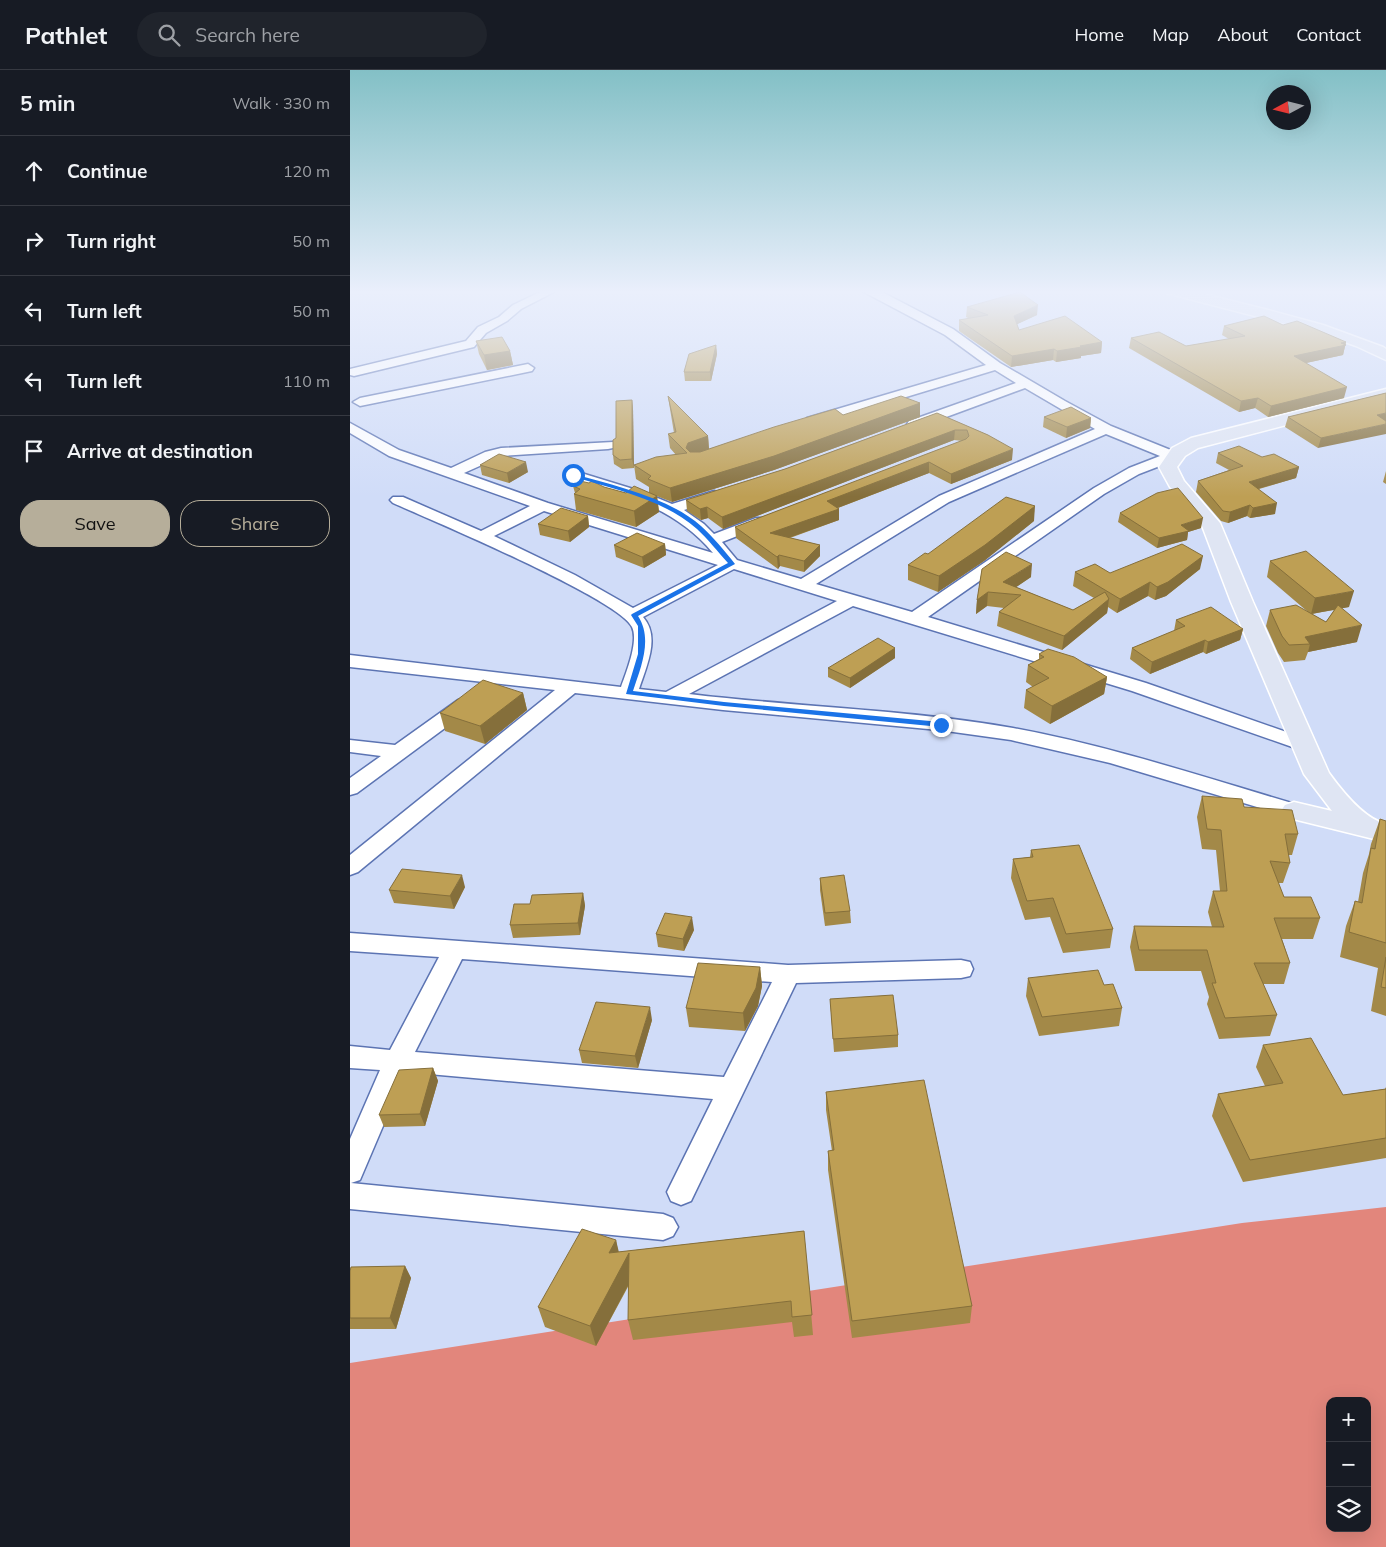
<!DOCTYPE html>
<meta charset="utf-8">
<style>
body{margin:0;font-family:Mulish,sans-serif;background:#20242c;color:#f1f3f6}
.controls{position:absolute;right:15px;bottom:15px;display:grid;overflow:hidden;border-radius:10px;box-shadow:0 5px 20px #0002}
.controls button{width:45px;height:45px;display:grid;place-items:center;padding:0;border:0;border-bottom:1px solid #363941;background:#171b24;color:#f1f3f6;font:25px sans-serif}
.compass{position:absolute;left:916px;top:15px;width:45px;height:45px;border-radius:50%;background:#171b24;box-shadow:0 5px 20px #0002;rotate:263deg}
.stop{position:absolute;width:15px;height:15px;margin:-11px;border:4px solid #1a73e8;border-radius:50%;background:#fff}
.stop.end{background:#1a73e8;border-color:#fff;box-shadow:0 1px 5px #0008}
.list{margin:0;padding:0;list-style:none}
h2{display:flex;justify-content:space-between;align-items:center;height:65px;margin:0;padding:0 20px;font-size:21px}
h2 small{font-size:16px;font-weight:400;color:#9ea1a6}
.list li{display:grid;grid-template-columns:32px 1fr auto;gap:15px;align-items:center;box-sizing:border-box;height:70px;padding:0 20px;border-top:1px solid #363941}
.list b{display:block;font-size:19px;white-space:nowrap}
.list em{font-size:16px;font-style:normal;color:#9ea1a6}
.actions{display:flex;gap:10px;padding:15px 20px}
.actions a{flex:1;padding:11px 0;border:1px solid #b6ae9a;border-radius:20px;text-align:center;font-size:18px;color:#b6ae9a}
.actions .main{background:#b6ae9a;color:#111}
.icon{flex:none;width:28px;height:28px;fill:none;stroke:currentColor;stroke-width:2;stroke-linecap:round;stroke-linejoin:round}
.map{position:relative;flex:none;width:1036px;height:1477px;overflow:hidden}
header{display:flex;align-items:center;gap:30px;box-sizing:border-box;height:70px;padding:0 25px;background:#171b24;border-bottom:1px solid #363941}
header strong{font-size:24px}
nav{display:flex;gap:28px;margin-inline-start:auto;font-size:18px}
.search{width:350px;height:45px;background:#20242c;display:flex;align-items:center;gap:12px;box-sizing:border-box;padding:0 18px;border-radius:28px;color:#9ea1a6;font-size:19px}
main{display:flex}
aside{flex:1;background:#171b24}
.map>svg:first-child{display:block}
.forest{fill:#e2867c;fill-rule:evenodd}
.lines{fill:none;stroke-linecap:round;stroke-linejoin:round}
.minor-casing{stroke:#5c74b3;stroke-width:3}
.major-casing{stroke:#fff;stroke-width:3}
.minor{fill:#fff;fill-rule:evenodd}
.major{fill:#dfe5f3;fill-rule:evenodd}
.wall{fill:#a38948;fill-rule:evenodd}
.shaded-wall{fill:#856f3b}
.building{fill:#be9f54;stroke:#856f3b}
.route{fill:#1a73e8}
</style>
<header>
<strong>Pathlet</strong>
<div class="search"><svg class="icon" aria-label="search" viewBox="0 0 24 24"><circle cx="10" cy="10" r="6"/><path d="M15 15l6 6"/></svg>Search here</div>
<nav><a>Home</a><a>Map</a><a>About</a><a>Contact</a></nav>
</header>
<main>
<aside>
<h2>5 min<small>Walk · 330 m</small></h2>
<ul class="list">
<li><svg class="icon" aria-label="ahead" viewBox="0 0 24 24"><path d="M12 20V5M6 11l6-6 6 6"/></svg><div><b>Continue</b></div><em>120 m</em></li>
<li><svg class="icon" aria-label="right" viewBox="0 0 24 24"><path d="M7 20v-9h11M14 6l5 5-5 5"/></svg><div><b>Turn right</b></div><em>50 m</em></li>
<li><svg class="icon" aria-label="left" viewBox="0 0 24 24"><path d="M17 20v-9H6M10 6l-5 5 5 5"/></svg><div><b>Turn left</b></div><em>50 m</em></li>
<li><svg class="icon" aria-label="left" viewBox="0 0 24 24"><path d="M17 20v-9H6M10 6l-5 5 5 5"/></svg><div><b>Turn left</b></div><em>110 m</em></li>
<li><svg class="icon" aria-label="arrive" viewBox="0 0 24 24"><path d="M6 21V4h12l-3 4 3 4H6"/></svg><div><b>Arrive at destination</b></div></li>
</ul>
<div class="actions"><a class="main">Save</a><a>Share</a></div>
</aside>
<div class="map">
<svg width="1036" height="1477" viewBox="0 0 1036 1477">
<rect width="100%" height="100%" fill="#d0dcf8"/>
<path class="forest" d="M1036 1137V1477H0V1293L892 1153ZM980 1331H1017V1458H980Z"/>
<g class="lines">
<defs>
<g id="minor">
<path d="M194 220H208L171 239 157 251 136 263 124 277 4 306 0 305V299L116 271 128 257 149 247 163 235Z"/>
<path d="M510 220 530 221 603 259 650 293 715 331 761 356 828 383 830 386 828 389 789 404 754 424 578 547 796 613 962 671 965 675 962 679 955 681 948 679 782 621 503 536 339 624C447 637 556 639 663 658 761 676 856 708 952 736L955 741 952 746 944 748 760 693 661 670 589 660 373 640 225 623 8 802 0 805V785L205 620 0 597V585L271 617C276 603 289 571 282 557 269 529 81 450 43 433L40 430 43 427H53L131 461 180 436 39 386 0 363V353L49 380 101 398 135 382 151 378 263 372 265 375 263 378 258 379 152 386 114 403 198 433 363 483C325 437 274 425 218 408L216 405 218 402H228L293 422 322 434 364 421 369 423 372 426 369 429 334 440 354 454 364 464 406 448H418L420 451 418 454 372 472 387 490 451 509 589 426 745 359 675 318 569 357 564 358 557 354 559 351 666 313 645 300 467 354H457L455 351 457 348 636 295 595 265ZM756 364 810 386 779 398 744 418 562 542 466 514 599 432ZM194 441 368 495 283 538 225 505 144 466ZM384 499 487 531 316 622 289 619C296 597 311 567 293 547Z"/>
<path d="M178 294 184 298 182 301 10 336 3 332 10 328Z"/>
<path d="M115 628 122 630 125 634 122 638 7 723 0 725V708L31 686 0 682V670L45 675 108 630Z"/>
<path d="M0 863 438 895 611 890 620 892 623 899 620 906 611 908 446 913 341 1131 331 1135 321 1131 317 1122 363 1029 56 1002 10 1110 1 1113 313 1144 323 1148 328 1157 323 1166 313 1170 0 1139V1069L30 1000 0 998V976L40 980 89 887 0 881ZM112 889 422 912 374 1007 65 982Z"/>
</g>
<g id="major">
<path d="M814 220H838L918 240 973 255 1033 277 1036 279V290L1006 276 963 261 816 223Z"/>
<path d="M1036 319V329L848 378 835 386 827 397 834 411 870 453 903 532 979 703C992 721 1014 749 1036 754V772L935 747 931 741 935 735 944 732 982 741 954 704 881 532 851 453 820 417 809 397 822 378 841 368Z"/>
</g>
</defs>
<use href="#minor" class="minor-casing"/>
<use href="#major" class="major-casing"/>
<use href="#minor" class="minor"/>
<use href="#major" class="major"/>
</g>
<g class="wall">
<path d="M617 237 687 245 667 254 669 260 752 272 751 283 731 286V288L706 292 703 290 661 297 609 261V250L620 249 616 247Z"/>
<path d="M933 255 996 272 993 285 956 293 994 328 918 347 905 338 889 342 779 278 781 268 836 276 879 269 872 265 874 256Z"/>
<path d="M126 271 160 281 163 295 137 300 129 284Z"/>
<path d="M366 275 367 284 361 311H335L334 302Z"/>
<path d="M1036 323 968 378 935 357 938 347Z"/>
<path d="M318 326 358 366 359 379 493 345 570 333V347L424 400 322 432 299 423V417L286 409 284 395 326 385 320 378 318 364 324 363 320 339Z"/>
<path d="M282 330 283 339 284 398 272 399 264 394 263 385 266 368Z"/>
<path d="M587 343 638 365 662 390 601 414 579 403 488 438 489 439V450L440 468 470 475V486L454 502 430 496 428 499 386 468 385 457 612 371 604 370 373 459 358 448 351 450 337 441 336 430 435 399Z"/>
<path d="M694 347 741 348 740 358 716 368 693 357Z"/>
<path d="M868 383 949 397 946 408 909 419 925 444 900 448 897 446 878 453 871 451 846 422 848 411 879 400 866 393Z"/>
<path d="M130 395 178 402 159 413 132 405Z"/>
<path d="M1036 401V414L1033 412Z"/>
<path d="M223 416 254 417 276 423 307 426 309 442 286 457 226 440 224 424 225 423Z"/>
<path d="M770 443 851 458 838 462 837 470 807 478 768 452Z"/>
<path d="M238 446 239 457 220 472 190 465 188 454Z"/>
<path d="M684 451 634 491 588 522 558 510V495L578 484Z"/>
<path d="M315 474 316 485 294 498 266 487 264 475Z"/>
<path d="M920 491 999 537 992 538 1007 572 958 582 955 590 934 592 928 583 916 556 920 540 958 542 917 507ZM984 540 976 552 962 544 972 542Z"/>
<path d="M632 499 681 507 666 517 723 540 744 528 723 516 725 502 760 503 850 499 816 526 805 530 798 526 767 543 758 537 757 543 712 580 647 556 649 542 654 538 637 536 626 544 627 530Z"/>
<path d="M826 550 893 559 890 570 856 584 853 582 800 604 780 589 782 578 824 561Z"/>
<path d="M545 578V588L500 618 478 607V598Z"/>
<path d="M689 584 757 607 754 624 700 654 674 638 676 620 683 617 676 612 678 595 689 589Z"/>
<path d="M173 623 177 640 135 674 95 661 90 643Z"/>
<path d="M852 726 894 737 948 764 942 785H938L940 793 933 813H928L934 827 970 848 963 869H932L940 893 934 914H913L927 945 920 966 869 969 857 934 859 927 851 901H785L780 877 784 856 862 857 858 842 863 821H870L866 780 852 779 847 747Z"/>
<path d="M1030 749 1036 751V946L1021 941 1028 898 990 887 996 856 1005 831 1008 832 1013 803 1019 784 1021 774Z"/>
<path d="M681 780 763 859 760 878 713 883 700 847 675 850 661 808 663 789 680 787Z"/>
<path d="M470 808 500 841 501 853 475 856 470 820Z"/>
<path d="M115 817 104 839 44 833 39 820Z"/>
<path d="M233 823 235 836 230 865 163 868 160 855 180 834Z"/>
<path d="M344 860 334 881 308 877 306 864Z"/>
<path d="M410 897 412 916 408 936 395 961 339 957 336 938Z"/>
<path d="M678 908 754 915 772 938 769 956 689 966 676 926Z"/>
<path d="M480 929 548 965V977L484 982Z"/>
<path d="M302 950 288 998 232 993 229 980Z"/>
<path d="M913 975 993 1025 1035 1019 1036 1017V1088L893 1112 862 1046 868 1024 915 1016 906 997Z"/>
<path d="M83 998 88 1011 75 1056 34 1057 29 1045Z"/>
<path d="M476 1022 622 1236 620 1253 502 1268 478 1100V1081H482L476 1040Z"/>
<path d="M454 1161 463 1265 444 1267 442 1252 283 1270 278 1250 279 1215 246 1276 195 1257 188 1237 266 1170 268 1182Z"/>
<path d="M55 1196 61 1208 46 1259H0V1201Z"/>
</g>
<g class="shaded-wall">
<path d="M688 235 687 245 663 256 664 246Z"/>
<path d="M752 272 751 283 731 286V288L706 292 707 281 730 276Z"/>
<path d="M996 272 993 285 942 296 944 286Z"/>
<path d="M366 275 367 284 361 311 360 302Z"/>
<path d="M704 279 703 290 661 297 662 286Z"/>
<path d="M160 281 163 295 137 300 134 285Z"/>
<path d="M997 317 994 328 918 347 921 336Z"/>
<path d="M908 328 905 338 889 342 891 331Z"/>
<path d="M282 330 283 339 284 398 282 389Z"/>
<path d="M570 333V347L424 400 322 432 320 418Z"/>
<path d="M1036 343V353L1027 345Z"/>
<path d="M741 348 740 358 716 368 717 357Z"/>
<path d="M1036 354V364L968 378 971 368Z"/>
<path d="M605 360 604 370 373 459 372 447Z"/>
<path d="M358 366 359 380 339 387 336 378 338 373Z"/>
<path d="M663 379 662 390 601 414V404Z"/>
<path d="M176 392 178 402 159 413 157 403Z"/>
<path d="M579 392V403L477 442V431Z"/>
<path d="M949 397 946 408 897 422 899 412Z"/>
<path d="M307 426 309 442 286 457 284 441Z"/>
<path d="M927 433 925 444 900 448 903 438Z"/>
<path d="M900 435 897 446 878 453 880 442Z"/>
<path d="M685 436 684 451 634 491 588 522 589 506Z"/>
<path d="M357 437 358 448 351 450 350 439Z"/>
<path d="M489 439V450L421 474 420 463Z"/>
<path d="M238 446 239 457 220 472 218 461Z"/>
<path d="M853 448 851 458 838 462 837 470 807 478 809 468 831 455Z"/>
<path d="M315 474 316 485 294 498 292 487Z"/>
<path d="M470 475V486L454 502V491Z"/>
<path d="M429 485 430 496 428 499 427 487Z"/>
<path d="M853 486 850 499 816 526 805 530 807 517Z"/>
<path d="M682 494 681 507 656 524 653 512Z"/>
<path d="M800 512 798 526 767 543 770 529Z"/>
<path d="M1004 521 999 537 961 544 965 528Z"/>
<path d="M638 522 637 536 626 544 627 530Z"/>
<path d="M759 529 757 543 712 580 714 566Z"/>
<path d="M1012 555 1007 572 958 582 960 574 955 567Z"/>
<path d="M893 559 890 570 856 584 858 572Z"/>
<path d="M855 570 853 582 800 604 802 592Z"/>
<path d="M545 578V588L500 618V608Z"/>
<path d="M757 607 754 624 700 654 702 636Z"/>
<path d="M173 623 177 640 135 674 130 656Z"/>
<path d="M112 805 115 817 104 839 100 826Z"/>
<path d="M233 823 235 836 230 865 228 853Z"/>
<path d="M342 847 344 860 334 881 333 869Z"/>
<path d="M410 897 412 916 408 936 395 961 393 943Z"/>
<path d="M300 937 302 950 288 998 285 986Z"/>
<path d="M83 998 88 1011 75 1056 70 1044Z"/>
<path d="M266 1170 271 1191 259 1183Z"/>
<path d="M279 1183 284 1204 246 1276 240 1256Z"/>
<path d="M55 1196 61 1208 46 1259 40 1248Z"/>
</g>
<g class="building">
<path d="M670 222 688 235 664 246 669 260 715 246 752 272 730 276 732 277 707 281 704 279 662 286 609 250 638 245 617 237Z"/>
<path d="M914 246 933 255 947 251 996 272 991 273 996 275 944 286 997 317 921 336 908 328 891 331 781 268 809 262 836 276 895 266 874 256Z"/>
<path d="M152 267 160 281 134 285 126 271Z"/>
<path d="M366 275 360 302H334L339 284Z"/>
<path d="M1036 323V343L1027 345 1036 351V354L971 368 938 347Z"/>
<path d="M318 326 358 366 338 373 336 378 340 382H350L424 357 485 339 493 345 551 326 570 333 424 386 320 418 298 409 301 406 284 395 306 387 337 383 318 364 326 362Z"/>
<path d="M282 330V389L270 390 263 385V370L266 368V331Z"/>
<path d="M721 337 741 348 717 357 694 347Z"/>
<path d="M587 343 638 365 663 379 601 404 579 392 477 431 489 439 420 463 470 475 454 491 429 485 427 487 385 457 616 369 619 366 617 360H605L372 447 357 437 350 439 336 430 435 399Z"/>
<path d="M889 376 912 387 924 384 949 397 899 412 927 433 903 438 900 435 880 442 873 441 848 411 893 396 868 383Z"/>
<path d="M149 384 176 392 157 403 130 395Z"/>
<path d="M226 410 239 413 242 411 254 417 276 423 284 416 307 426 284 441 224 424 230 419 223 416Z"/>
<path d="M828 418 853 448 831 455 839 461 809 468 770 443 807 423Z"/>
<path d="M656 427 685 436 635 475 589 506 558 495 575 483 578 484Z"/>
<path d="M211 438 238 446 218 461 188 454Z"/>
<path d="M287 463 315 474 292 487 264 475Z"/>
<path d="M832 474 853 486 818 512 807 517 800 512 770 529 725 502 745 494 760 503Z"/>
<path d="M956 481 1004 521 965 528 920 491Z"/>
<path d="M656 482 682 494 653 512 723 540 755 522 759 529 714 566 649 542 671 525 638 522 627 530 632 499Z"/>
<path d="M946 535 976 552 988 535 1012 555 955 567 960 574 939 575 932 566 920 540Z"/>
<path d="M861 537 893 559 858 572 855 570 802 592 782 578 835 556 826 550Z"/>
<path d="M528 568 545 578 500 608 478 598Z"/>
<path d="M698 579 724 587 757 607 702 636 676 620 699 608 678 595 694 587 689 584Z"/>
<path d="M133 610 173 623 130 656 90 643Z"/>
<path d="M852 726 892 729 894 737 942 740 948 764H935L940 793 920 791 934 827H961L970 848H924L940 893H904L927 945 875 948 862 913H866L857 880H789L784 856 874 857 863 821H877L871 760 857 759Z"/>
<path d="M1030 749 1036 751V873L999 862 1005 831 1012 833 1021 778 1025 779Z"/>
<path d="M729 775 763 859 716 864 703 828 677 831 663 789 683 787 681 780Z"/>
<path d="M52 799 112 805 100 826 39 820Z"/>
<path d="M494 805 500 841 475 843 470 808Z"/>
<path d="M233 823 228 853 160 855 164 834H180L182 825Z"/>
<path d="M315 843 342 847 333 869 306 864Z"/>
<path d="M1036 887V918L1031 917Z"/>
<path d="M348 893 410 897 406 918 393 943 336 938Z"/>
<path d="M748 900 754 915 763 914 772 938 692 947 678 908Z"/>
<path d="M543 925 548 965 483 969 480 929Z"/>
<path d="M246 932 300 937 285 986 229 980Z"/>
<path d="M961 968 993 1025 1036 1019V1068L900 1090 868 1024 933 1013 913 975Z"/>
<path d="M83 998 70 1044 29 1045 49 1000Z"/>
<path d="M574 1010 622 1236 502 1251 478 1081 484 1080 476 1022Z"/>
<path d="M232 1159 266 1170 259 1183 454 1161 462 1245 442 1247 441 1231 278 1250 279 1183 240 1256 188 1237Z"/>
<path d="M55 1196 40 1248H0V1201L1 1197Z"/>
</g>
<linearGradient id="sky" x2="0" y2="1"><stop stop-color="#83c0c6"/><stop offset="0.52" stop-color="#eaeffc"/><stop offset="1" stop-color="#eaeffc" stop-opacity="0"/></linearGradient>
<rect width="1036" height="427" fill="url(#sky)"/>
<path class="route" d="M223 404C263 415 320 428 351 456 363 467 375 481 385 494L288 546C303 569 291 597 283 621L374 632 591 652 595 655 591 657 374 636 276 624 288 584V556L281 545 282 544 378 493C368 482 358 469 347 459 313 429 263 419 221 406Z"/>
</svg>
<div class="controls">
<button>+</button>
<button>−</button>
<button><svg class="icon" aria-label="layers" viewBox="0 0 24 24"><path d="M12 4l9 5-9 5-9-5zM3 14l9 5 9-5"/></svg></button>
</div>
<svg class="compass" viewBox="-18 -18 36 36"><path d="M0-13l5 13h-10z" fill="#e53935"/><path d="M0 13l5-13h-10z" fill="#9ea1a6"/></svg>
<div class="stop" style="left:223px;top:405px"></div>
<div class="stop end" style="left:591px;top:655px"></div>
</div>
</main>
